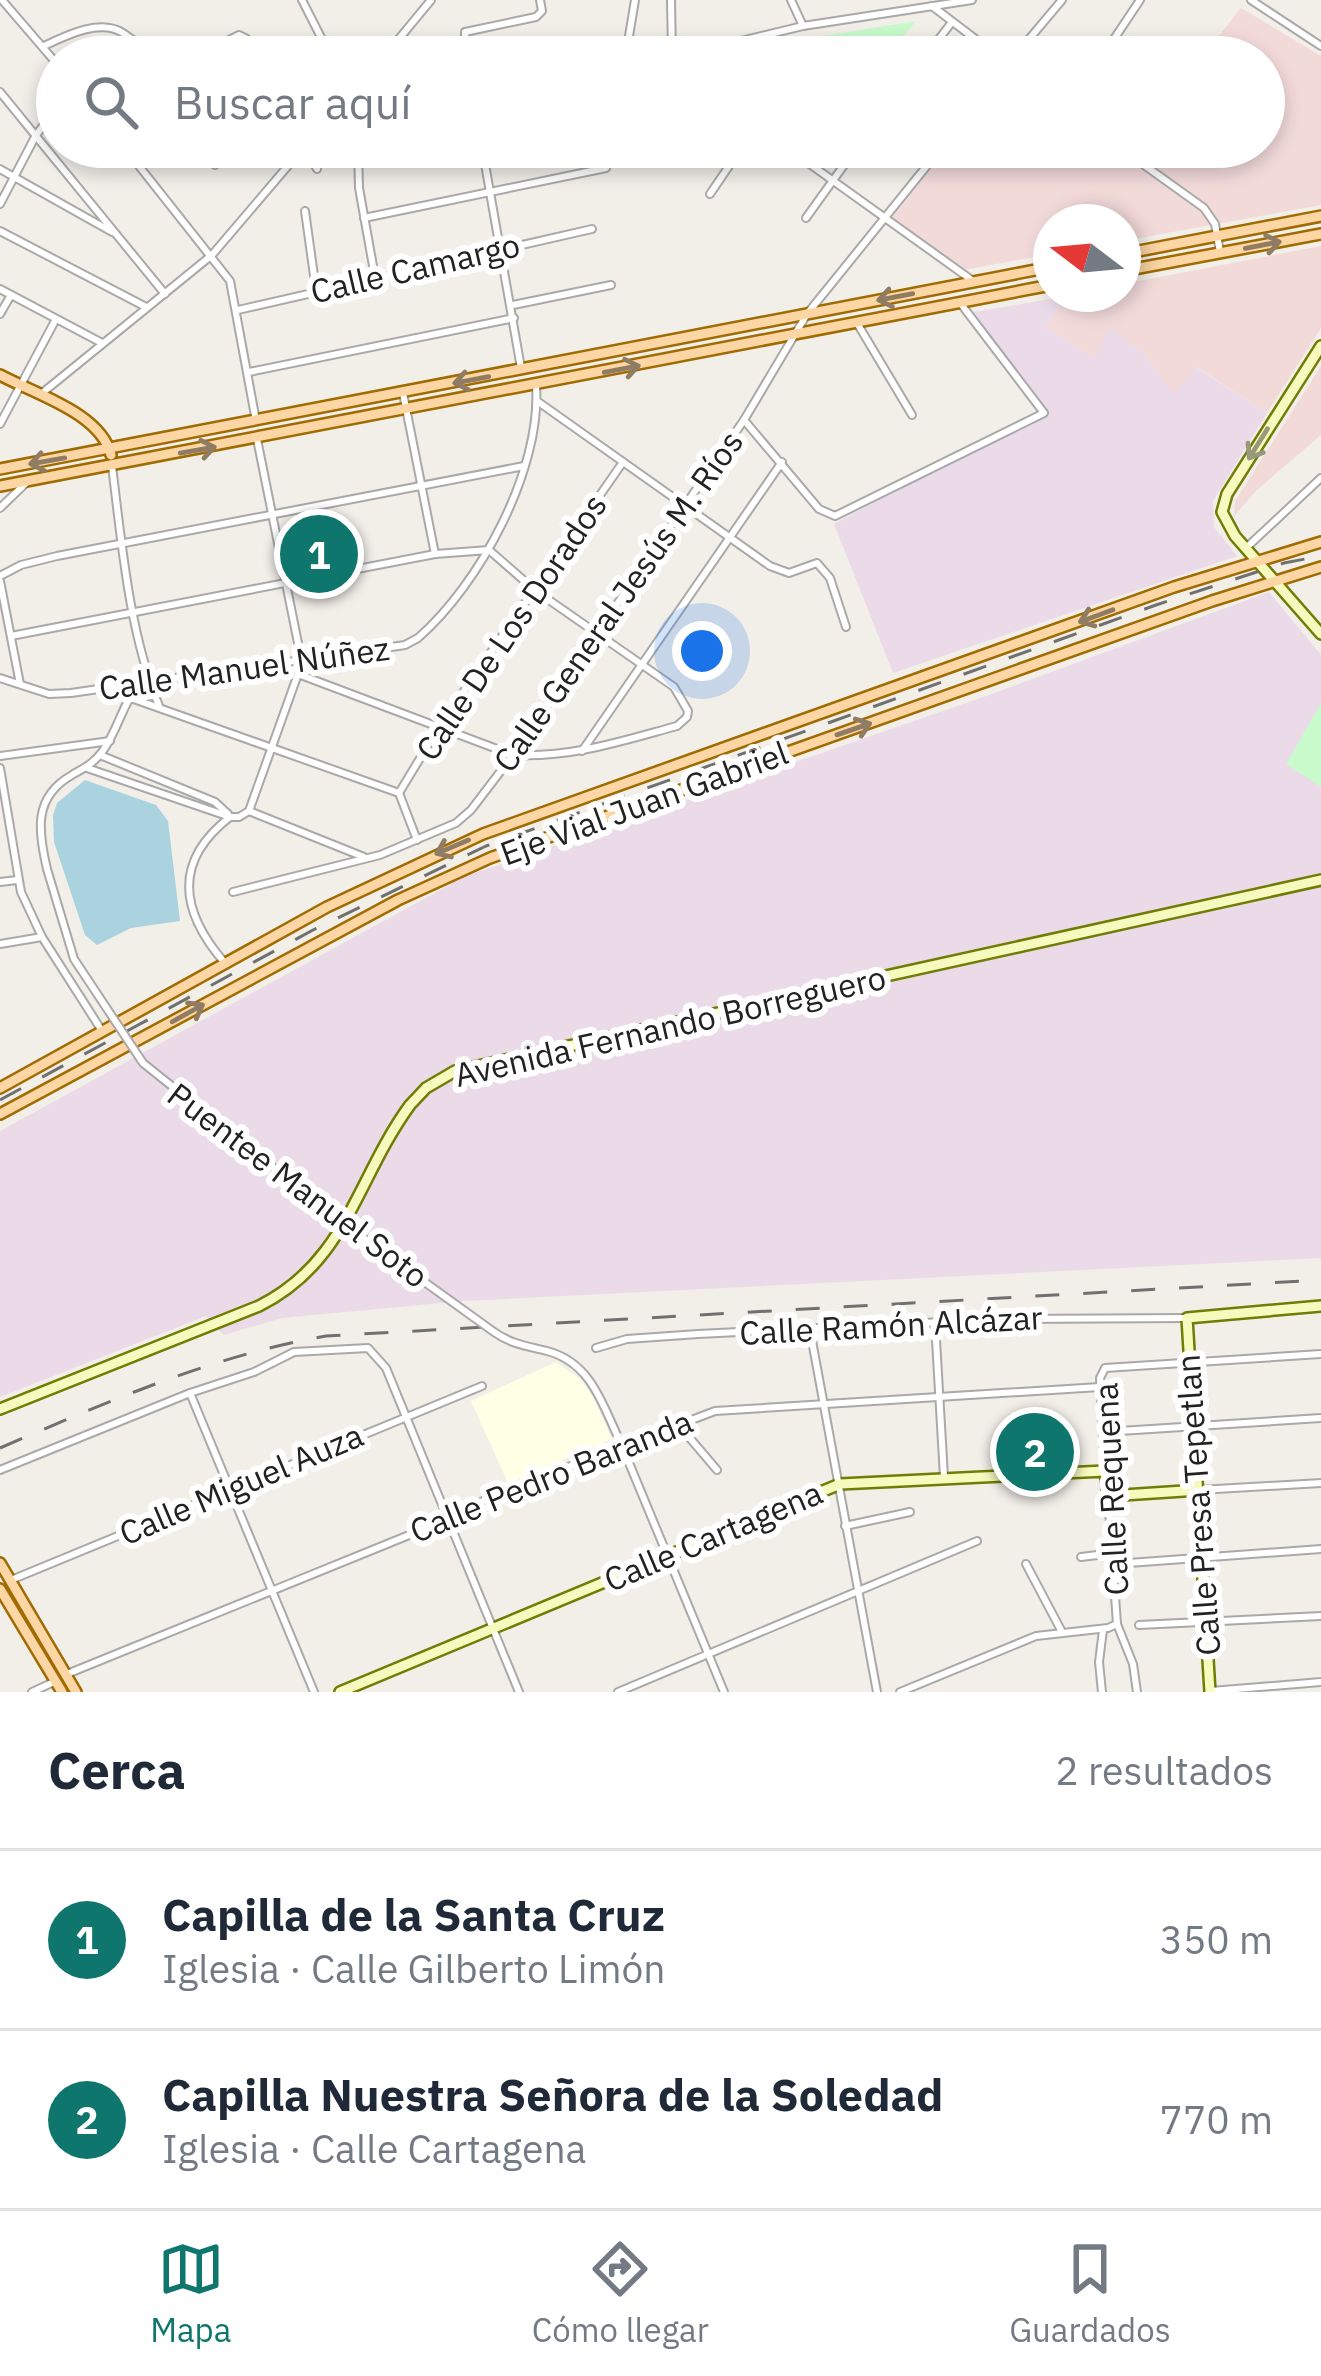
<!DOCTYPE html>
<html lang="es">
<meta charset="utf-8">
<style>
body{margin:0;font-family:"IBM Plex Sans",sans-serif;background:#f6f6f7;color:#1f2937}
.compass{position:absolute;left:1033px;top:204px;width:108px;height:108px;border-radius:50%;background:#fff;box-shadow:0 6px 18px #0003;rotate:286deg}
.you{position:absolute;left:702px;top:651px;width:42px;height:42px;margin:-30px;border:9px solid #fff;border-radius:50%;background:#1a73e8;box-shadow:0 0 0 18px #1a73e833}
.badge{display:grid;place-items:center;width:78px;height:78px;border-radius:50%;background:#0f766e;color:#fff;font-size:39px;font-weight:700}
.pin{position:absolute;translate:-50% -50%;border:6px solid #fff;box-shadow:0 3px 12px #0006}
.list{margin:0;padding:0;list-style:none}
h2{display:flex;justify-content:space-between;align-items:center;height:156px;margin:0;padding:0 48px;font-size:51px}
h2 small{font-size:39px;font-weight:400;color:#747a83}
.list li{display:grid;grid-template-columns:78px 1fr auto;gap:36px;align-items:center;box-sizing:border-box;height:180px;padding:0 48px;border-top:3px solid #e0e1e3}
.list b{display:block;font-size:45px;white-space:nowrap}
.list p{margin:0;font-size:39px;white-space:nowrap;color:#747a83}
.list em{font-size:39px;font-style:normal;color:#747a83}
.icon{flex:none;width:66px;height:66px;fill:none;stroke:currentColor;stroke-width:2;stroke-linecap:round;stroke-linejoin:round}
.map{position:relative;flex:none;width:1321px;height:1692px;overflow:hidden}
.search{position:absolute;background:#fff;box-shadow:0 6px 18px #0003;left:36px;right:36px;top:36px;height:132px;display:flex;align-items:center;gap:30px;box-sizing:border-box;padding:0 42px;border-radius:66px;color:#747a83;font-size:45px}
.sheet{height:516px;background:#fff}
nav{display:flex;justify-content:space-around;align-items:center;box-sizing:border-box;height:168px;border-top:3px solid #e0e1e3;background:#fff;font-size:33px;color:#747a83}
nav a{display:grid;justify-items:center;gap:6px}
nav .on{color:#0f766e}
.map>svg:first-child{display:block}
.commercial{fill:#f2dad9}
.industrial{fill:#ebdbe8}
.education{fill:#ffffe5}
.park{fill:#c8facc}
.water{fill:#aad3df}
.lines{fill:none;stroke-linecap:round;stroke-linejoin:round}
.street-casing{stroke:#a9a9a9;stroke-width:10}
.secondary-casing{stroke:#707d05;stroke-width:14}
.primary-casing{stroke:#a06b00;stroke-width:14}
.street{stroke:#fff;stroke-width:6}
.secondary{stroke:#f7fabf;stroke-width:9}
.primary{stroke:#fcd6a4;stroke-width:9}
.rail{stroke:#707070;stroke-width:3;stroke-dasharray:24 24;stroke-linecap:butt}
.street-bridge-casing{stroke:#a9a9a9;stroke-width:10;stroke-linecap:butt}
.street-bridge{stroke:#fff;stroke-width:6}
.oneway{stroke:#8f7c63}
.oneway2{stroke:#979978}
.labels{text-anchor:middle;stroke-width:12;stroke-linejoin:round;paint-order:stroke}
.street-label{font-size:33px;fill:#222;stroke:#fff}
</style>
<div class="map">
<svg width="1321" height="1692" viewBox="0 0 1321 1692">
<rect width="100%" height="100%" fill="#f2efe9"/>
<g class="commercial">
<path d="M1241 8 1321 56V205L1123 241V222H1051V254L953 272 890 220 949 147H1264V57H1202Z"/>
<path d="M1321 246V328L1267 413 1197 367 1174 395 1144 353 1110 329 1095 359 1045 327 1068 296 1123 294V284Z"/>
<path d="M1321 366V435L1257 490 1234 516 1235 501Z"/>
</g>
<g class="industrial">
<path d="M1068 296 1045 327 1094 358 1110 328 1144 353 1174 394 1196 367 1267 413 1213 501 1214 527 1237 556 893 673 834 524 1045 411 973 312Z"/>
<path d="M1269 592 1321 655V1258L463 1301 282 1318 224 1335 206 1316 0 1397V1131L464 877 989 695Z"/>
</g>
<path class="education" d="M556 1362 581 1380 593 1397 612 1439 508 1483 471 1401Z"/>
<g class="park">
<path d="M916 21 886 57H792L805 39Z"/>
<path d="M1321 703V787L1286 764Z"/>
</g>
<path class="water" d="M85 780 156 805 168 821 180 921 131 928 97 945 85 935 54 842 53 815 57 803Z"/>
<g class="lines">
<defs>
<g id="street">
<path d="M2 0 57 64"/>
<path d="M302 0 331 57"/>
<path d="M671 0 672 56"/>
<path d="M791 0 803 26"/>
<path d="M1251 0 1321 46"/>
<path d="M932 6 999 57"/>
<path d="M44 46C65 36 100 18 123 33 135 41 135 44 150 45L156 52"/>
<path d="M627 48 635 0"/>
<path d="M196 57 239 35 247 39 256 57"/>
<path d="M384 57 431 0"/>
<path d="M465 57V32L536 17 542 11 540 0"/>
<path d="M554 57 591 43 654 57"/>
<path d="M674 57 803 26 972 0"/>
<path d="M925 57 952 22"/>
<path d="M1014 57 1062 0"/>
<path d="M1102 57 1140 0"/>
<path d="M0 92 165 294"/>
<path d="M124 147 230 281 256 421"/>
<path d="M202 147 215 165 231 147"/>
<path d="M304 147 317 169"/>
<path d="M358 147 359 188 375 277"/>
<path d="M482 147 521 368"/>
<path d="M696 147 700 149"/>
<path d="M786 147 973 281"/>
<path d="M1119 147 1204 208 1215 224 1220 252"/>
<path d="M357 159 415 147"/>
<path d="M643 159 650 147"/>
<path d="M0 169 112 232"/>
<path d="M710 194 742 147"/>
<path d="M0 204 35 137 57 106"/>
<path d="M305 211 316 290"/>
<path d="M364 218 606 168"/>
<path d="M806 218 857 147"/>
<path d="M0 231 146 307"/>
<path d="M0 289 102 343"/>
<path d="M513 305 611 285"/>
<path d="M238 310 592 229"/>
<path d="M0 314 11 295"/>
<path d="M857 323 912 415"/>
<path d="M249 372 514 318"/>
<path d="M403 393 435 554"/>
<path d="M41 394 212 255 304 147"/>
<path d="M537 401 770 566 789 573 817 563 830 578 846 627"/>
<path d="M744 420 819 509 835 516 1044 413 961 304"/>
<path d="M0 424 56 319"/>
<path d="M112 466C122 546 129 631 159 706"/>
<path d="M0 508 27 482"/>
<path d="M1246 548 1321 478"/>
<path d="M0 576 21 565 57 556 524 466"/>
<path d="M0 581 20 684"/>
<path d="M11 636 435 554 489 550 536 591 674 687 688 711 687 717 677 726C622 741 571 758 513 755L298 674"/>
<path d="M0 678 49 694 71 693 405 645 418 638C480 584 542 469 536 385"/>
<path d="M128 697 399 793 417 840"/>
<path d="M582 751 782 462"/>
<path d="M100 755 215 802 228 814"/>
<path d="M0 756 110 741"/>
<path d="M0 768 21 892 42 937 102 1031"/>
<path d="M87 768 230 817H239L249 811 364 857"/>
<path d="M399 793 439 727 623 462"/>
<path d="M249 811 298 674 301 658 257 439"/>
<path d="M47 869C38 831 33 797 72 775 84 768 93 764 102 752 118 731 122 704 139 684"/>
<path d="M0 882 17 880"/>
<path d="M233 892 380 855 456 823 471 810 513 755 744 420 807 314 942 147"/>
<path d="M0 944 42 937"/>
<path d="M224 962C180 911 173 861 230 817"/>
<path d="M935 1323 944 1477"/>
<path d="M810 1330 877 1692"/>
<path d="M596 1348 627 1339 698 1334 1005 1319 1187 1318"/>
<path d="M190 1393 314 1692"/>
<path d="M677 1423 717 1470"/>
<path d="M1104 1432 1321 1418"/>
<path d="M622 1446 724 1692"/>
<path d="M0 1470 190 1393 254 1372 294 1352 368 1348 386 1368 519 1692"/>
<path d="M1105 1471 1100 1378 1105 1368 1321 1354"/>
<path d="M1199 1490 1321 1483"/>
<path d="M1108 1496 1117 1624 1133 1664 1137 1692"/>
<path d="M845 1526 910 1512"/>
<path d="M1081 1557 1114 1553"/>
<path d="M1026 1564 1062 1632"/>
<path d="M1115 1564 1321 1549"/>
<path d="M11 1580 482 1386"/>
<path d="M1139 1625 1321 1616"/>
<path d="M67 1674 419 1531 500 1493 715 1411 1100 1387"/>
<path d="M1211 1691 1321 1682"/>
<path d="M32 1692 56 1681"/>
<path d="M618 1692 977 1541"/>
<path d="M900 1692 1036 1636 1108 1628 1117 1624"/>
<path d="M1102 1692 1099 1662 1103 1630"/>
</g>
<g id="secondary">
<path d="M1321 346 1227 494 1222 512 1235 536 1321 634"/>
<path d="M0 1409 259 1306C347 1262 356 1179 410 1105L426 1088 455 1071 1321 880"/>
<path d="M340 1692 840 1484 1105 1471 1108 1496 1199 1490"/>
<path d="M1210 1692 1187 1318 1321 1306"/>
</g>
<g id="primary">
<path d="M1123 254 1321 216"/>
<path d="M1123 271 1321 234"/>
<path d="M0 375C35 394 101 413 111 455"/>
<path d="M0 469 1051 267"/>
<path d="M0 486 1051 285"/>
<path d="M0 1088 327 907 483 834 1174 587 1321 542"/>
<path d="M0 1114 398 900 490 858 1212 601 1321 567"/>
<path d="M0 1563 76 1692"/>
<path d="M0 1589 62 1692"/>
</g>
</defs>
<use href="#street" class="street-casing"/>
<use href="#secondary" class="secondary-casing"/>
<use href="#primary" class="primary-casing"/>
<use href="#street" class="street"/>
<use href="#secondary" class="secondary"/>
<use href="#primary" class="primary"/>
<g class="rail">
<path d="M0 1100 313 930 486 846 1156 605 1284 563 1321 556"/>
<path d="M0 1448C107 1402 211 1356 326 1336L1321 1280"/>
</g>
<defs>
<path id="street-bridge" d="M47 869 74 959 143 1063 344 1224 494 1332C511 1344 527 1346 547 1351 589 1362 601 1400 617 1435"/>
</defs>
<use href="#street-bridge" class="street-bridge-casing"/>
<use href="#street-bridge" class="street-bridge"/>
</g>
<defs><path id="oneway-shaft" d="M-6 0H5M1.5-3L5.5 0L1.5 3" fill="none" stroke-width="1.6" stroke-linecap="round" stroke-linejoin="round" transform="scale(3)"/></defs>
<g class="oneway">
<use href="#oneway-shaft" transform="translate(1263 245) rotate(-11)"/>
<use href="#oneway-shaft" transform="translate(895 297) rotate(169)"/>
<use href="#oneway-shaft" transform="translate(622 369) rotate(-11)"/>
<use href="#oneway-shaft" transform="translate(471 380) rotate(169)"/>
<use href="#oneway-shaft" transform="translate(198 450) rotate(-10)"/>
<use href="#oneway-shaft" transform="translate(47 461) rotate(170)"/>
<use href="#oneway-shaft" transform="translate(1096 616) rotate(160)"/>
<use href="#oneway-shaft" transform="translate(854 729) rotate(-19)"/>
<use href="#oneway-shaft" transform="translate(452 847) rotate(157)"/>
<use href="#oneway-shaft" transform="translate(188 1013) rotate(-29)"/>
</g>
<use class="oneway2" href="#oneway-shaft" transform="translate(1258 444) rotate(122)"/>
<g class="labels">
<g class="street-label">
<text transform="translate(415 268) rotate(-13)" y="12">Calle Camargo</text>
<text transform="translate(618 601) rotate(-55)" y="12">Calle General Jesús M. Ríos</text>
<text transform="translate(511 627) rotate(-56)" y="12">Calle De Los Dorados</text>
<text transform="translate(244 668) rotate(-8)" y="12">Calle Manuel Núñez</text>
<text transform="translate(644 803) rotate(-20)" y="12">Eje Vial Juan Gabriel</text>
<text transform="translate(670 1026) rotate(-13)" y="12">Avenida Fernando Borreguero</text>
<text transform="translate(298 1185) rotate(37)" y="12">Puentee Manuel Soto</text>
<text transform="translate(891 1325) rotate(-3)" y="12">Calle Ramón Alcázar</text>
<text transform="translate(551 1476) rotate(-22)" y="12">Calle Pedro Baranda</text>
<text transform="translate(241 1484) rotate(-23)" y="12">Calle Miguel Auza</text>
<text transform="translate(1111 1489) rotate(-93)" y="12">Calle Requena</text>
<text transform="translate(1198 1505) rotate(-94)" y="12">Calle Presa Tepetlan</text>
<text transform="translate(713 1536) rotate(-23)" y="12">Calle Cartagena</text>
</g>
</g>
</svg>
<svg class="compass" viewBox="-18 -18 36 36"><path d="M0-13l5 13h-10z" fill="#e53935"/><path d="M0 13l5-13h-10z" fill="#747a83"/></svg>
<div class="you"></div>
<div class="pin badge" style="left:319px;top:554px">1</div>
<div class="pin badge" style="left:1035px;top:1452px">2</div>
<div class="search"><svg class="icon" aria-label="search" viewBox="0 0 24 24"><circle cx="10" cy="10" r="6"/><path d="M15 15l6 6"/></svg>Buscar aquí</div>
</div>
<section class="sheet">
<h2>Cerca<small>2 resultados</small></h2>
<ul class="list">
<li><span class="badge">1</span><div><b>Capilla de la Santa Cruz</b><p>Iglesia · Calle Gilberto Limón</p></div><em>350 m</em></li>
<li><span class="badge">2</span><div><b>Capilla Nuestra Señora de la Soledad</b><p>Iglesia · Calle Cartagena</p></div><em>770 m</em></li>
</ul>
</section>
<nav>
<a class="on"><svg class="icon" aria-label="map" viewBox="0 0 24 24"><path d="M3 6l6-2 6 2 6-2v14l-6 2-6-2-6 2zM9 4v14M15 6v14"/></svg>Mapa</a>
<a><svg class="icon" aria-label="directions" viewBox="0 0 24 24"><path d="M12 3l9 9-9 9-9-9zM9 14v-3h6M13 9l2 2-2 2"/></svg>Cómo llegar</a>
<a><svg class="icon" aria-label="saved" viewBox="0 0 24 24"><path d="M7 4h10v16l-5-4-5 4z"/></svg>Guardados</a>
</nav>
